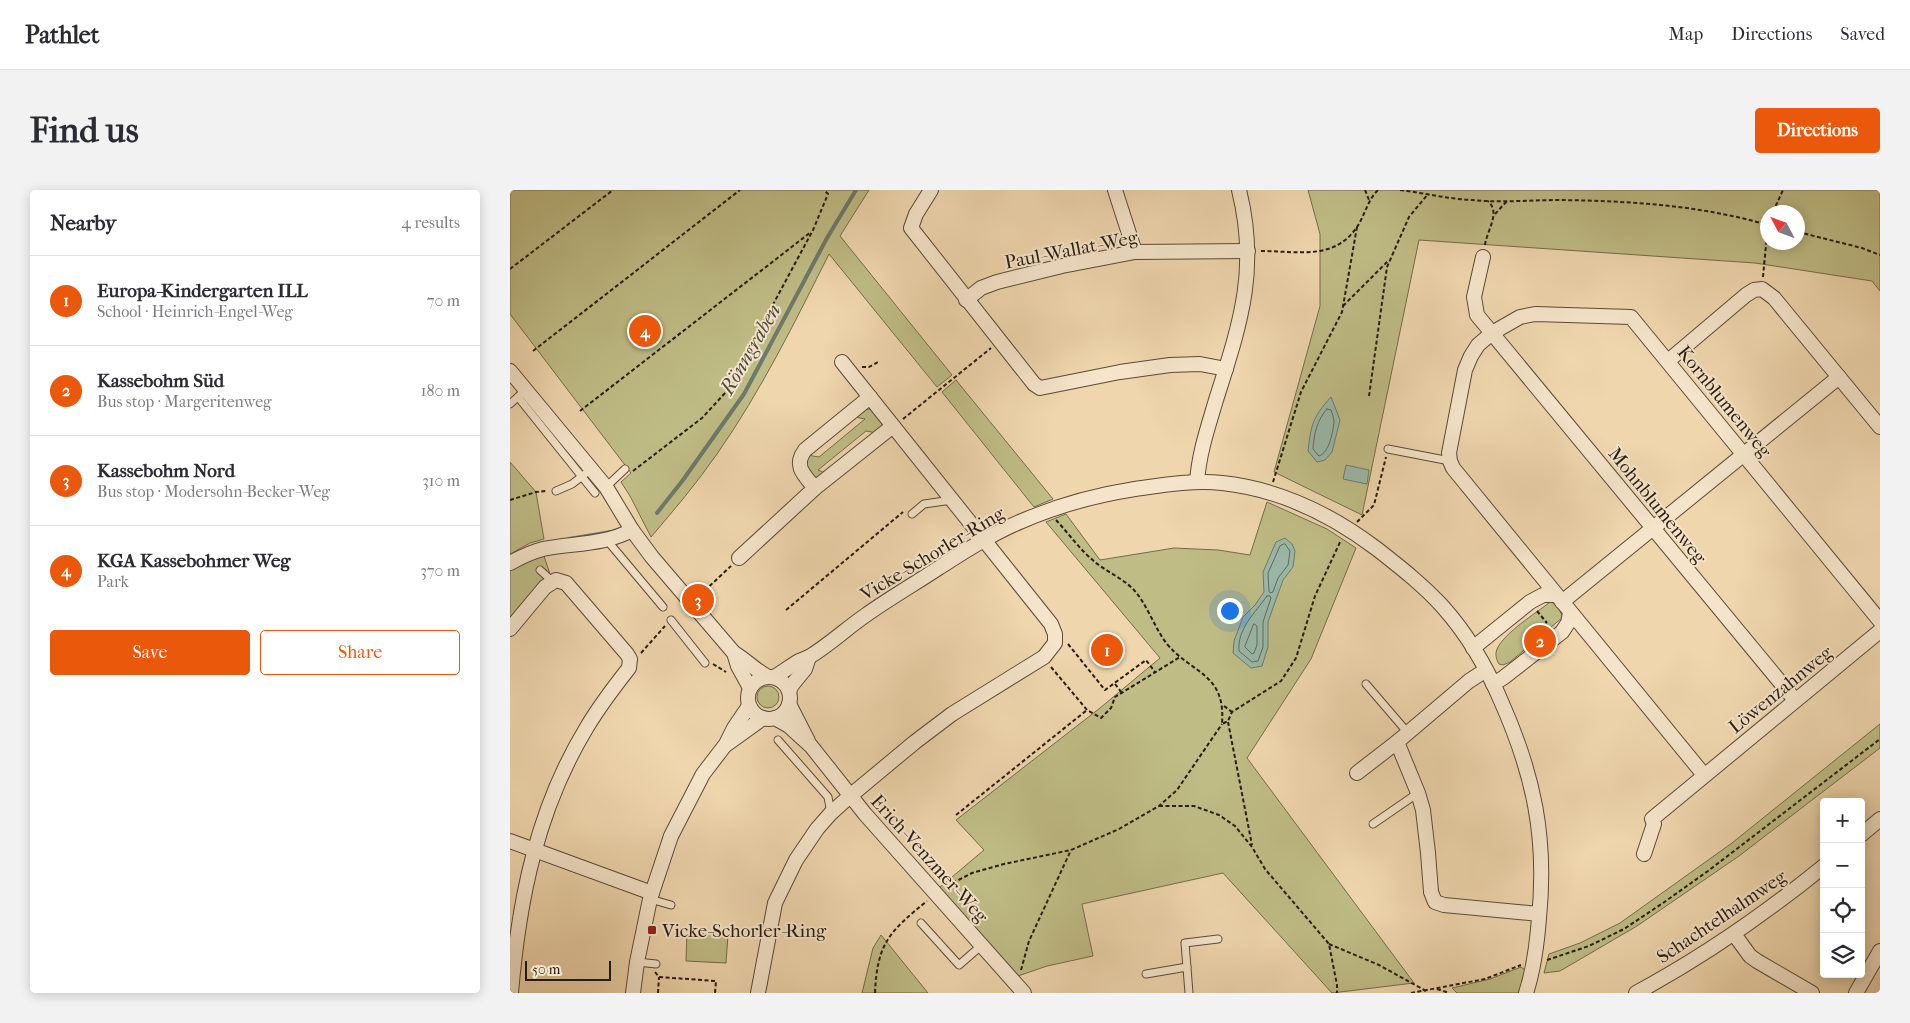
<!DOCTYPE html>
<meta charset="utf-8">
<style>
body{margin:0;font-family:"IM FELL French Canon",serif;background:#f2f2f3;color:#2b2b33}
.controls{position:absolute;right:15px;bottom:15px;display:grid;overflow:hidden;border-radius:5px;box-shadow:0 2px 12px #0003}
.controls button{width:45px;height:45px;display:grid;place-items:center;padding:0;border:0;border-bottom:1px solid #e1e1e2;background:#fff;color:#2b2b33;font:25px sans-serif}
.compass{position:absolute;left:1250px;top:15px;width:45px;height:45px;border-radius:50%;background:#fff;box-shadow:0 2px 12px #0003;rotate:311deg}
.scale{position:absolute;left:15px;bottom:12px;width:86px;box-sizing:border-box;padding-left:5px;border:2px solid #281c11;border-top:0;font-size:14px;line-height:18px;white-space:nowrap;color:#281c11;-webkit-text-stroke:4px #f5e4ca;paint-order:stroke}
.you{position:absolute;left:719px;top:420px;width:18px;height:18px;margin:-12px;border:4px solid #fff;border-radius:50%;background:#1a73e8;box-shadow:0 0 0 8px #1a73e833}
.badge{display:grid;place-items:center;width:32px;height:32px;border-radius:50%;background:#ea580c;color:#fff;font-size:16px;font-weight:700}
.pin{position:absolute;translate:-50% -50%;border:2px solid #fff;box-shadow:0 1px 5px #0006}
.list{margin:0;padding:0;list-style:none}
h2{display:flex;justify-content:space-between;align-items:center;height:65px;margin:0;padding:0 20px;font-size:21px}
h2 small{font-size:16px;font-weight:400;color:#7c7c81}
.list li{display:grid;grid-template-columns:32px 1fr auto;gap:15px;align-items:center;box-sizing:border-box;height:90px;padding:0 20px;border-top:1px solid #e1e1e2}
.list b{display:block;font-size:19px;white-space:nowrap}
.list p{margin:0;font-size:16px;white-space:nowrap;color:#7c7c81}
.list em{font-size:16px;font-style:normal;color:#7c7c81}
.actions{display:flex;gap:10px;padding:15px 20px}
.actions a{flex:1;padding:11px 0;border:1px solid #ea580c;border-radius:5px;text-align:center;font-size:18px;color:#ea580c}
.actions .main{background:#ea580c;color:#fff}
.icon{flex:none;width:28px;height:28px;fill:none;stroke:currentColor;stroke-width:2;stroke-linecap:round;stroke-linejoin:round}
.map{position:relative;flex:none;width:1370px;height:803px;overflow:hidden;border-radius:5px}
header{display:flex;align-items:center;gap:30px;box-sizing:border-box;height:70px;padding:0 25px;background:#fff;border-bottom:1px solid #e1e1e2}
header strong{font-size:24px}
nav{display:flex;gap:28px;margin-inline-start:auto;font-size:18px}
.intro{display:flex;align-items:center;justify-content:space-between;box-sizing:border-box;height:120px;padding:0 30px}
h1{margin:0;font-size:35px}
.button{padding:12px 22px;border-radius:5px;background:#ea580c;color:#fff;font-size:18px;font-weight:700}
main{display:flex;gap:30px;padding:0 30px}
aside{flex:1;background:#fff;border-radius:5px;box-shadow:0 2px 12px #0003}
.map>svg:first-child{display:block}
.green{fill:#bfbc85;stroke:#746c4b;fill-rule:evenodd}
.water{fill:#9ab9a9;stroke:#6c7a6c}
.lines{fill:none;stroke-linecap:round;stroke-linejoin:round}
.shore{stroke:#616a5d;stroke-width:1}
.stream{stroke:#6c7a6c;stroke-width:4}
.service-casing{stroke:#5a4a38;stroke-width:9}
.minor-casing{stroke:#5a4a38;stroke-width:16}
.path{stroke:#281c11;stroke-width:2;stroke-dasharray:4 2.5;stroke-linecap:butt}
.service{stroke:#f5e4ca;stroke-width:7}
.minor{stroke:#f5e4ca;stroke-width:14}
.poi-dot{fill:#8f2418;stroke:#f5e4ca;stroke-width:2}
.labels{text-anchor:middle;stroke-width:4;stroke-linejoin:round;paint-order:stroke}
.street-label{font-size:19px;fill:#281c11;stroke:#f5e4ca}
.poi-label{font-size:19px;fill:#281c11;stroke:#f5e4ca;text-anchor:start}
.water-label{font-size:20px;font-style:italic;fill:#4a4b3f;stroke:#f5e4ca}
</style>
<header>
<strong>Pathlet</strong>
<nav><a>Map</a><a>Directions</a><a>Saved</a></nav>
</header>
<div class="intro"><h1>Find us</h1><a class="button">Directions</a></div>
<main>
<aside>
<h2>Nearby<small>4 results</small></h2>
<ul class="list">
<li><span class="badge">1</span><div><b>Europa-Kindergarten ILL</b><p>School · Heinrich-Engel-Weg</p></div><em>70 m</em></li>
<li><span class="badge">2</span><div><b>Kassebohm Süd</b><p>Bus stop · Margeritenweg</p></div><em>180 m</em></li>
<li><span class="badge">3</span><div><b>Kassebohm Nord</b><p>Bus stop · Modersohn-Becker-Weg</p></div><em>310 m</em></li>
<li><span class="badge">4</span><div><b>KGA Kassebohmer Weg</b><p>Park</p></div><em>370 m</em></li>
</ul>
<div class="actions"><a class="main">Save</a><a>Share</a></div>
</aside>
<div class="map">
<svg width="1370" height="803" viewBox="0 0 1370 803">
<rect width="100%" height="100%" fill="#efd6ad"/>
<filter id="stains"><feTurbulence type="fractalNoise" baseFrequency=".004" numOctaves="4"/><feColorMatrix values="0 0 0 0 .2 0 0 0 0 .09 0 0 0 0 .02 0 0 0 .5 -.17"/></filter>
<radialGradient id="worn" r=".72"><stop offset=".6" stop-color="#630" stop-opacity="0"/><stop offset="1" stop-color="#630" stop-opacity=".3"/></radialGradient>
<g class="green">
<path d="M0 0H359L330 46 442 185 427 197 319 64C285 132 251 201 207 264 187 293 164 320 141 347L120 306 111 292 121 283 0 124Z"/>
<path d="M798 0H1370V101L1362 91 1245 73 909 50 852 325 764 282 810 116V44ZM1258 22H1288V52H1258Z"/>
<path d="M446 190 543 309 524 317 432 202Z"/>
<path d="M359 219C366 221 373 228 373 236L367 243 356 241 308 280 317 284 309 289 301 286 294 271 297 265 309 267 355 229 345 227 353 220Z"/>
<path d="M0 272 26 302 34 349 20 353 0 364Z"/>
<path d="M757 312 817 339 846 358 801 469 737 568 904 793 822 803 713 683 572 714 583 766 537 776 508 786 429 698 474 660 446 630 590 518 650 468 536 332 556 324 590 370 664 358 708 360 740 365Z"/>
<path d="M33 363 40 384 0 432V379Z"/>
<path d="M1040 412 1046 414 1053 427 1000 472 993 475 989 474C986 469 985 464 987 459 995 442 1025 424 1040 412Z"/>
<circle cx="258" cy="507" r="11"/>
<path d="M1370 534V558L1229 666 1127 736 1050 781 1034 783 1039 764 1070 753 1110 733 1222 653Z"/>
<path d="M177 742 218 745 216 773 176 771Z"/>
<path d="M371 745 418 803H352L363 758Z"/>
<path d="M1011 777 1015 780 1010 803H947L942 798 980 789Z"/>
</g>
<g class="water">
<path d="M821 207 830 230 822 262 815 270 807 272 798 261C801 234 803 227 821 207Z"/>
<path d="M836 275 859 280 857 294 833 289Z"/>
<path d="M775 348 782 354 785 361 783 377 773 390 758 432V457L752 476 741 478 723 463 724 451 733 427 745 415 754 402 753 382 766 352Z"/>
</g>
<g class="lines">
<g class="shore">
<path d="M817 219 821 220C822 223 824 228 824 232 823 242 819 263 809 266L803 259C804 244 807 230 817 219Z"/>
<path d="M775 354 780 361 778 375 768 388 763 402 760 403 759 401 758 383 770 356Z"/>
<path d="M757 406H760L761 408 753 432V457L748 471 742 472 729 461C727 439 745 423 757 406Z"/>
<path d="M744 434 747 436V455L744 463 742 464 735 457Z"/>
</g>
<g class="stream">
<path d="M147 323 173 290 234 204 317 48 346 0"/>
<path d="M59 349 101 342"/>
</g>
<defs>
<g id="service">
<path d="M8 207 85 303"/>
<path d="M0 214 10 205"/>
<path d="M878 259 940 271"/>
<path d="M96 297 115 279"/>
<path d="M46 301 62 294 75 284"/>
<path d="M402 324 414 314 442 310"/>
<path d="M96 349 153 417"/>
<path d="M30 380 43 392"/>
<path d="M161 430 195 473"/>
<path d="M856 494 898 543"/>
<path d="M268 550 318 607 321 623"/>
<path d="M863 634 908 603"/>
<path d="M140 709 161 715"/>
<path d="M411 733 449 775 472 755"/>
<path d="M127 772 146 774"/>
<path d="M636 784 677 777"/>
<path d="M679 803 675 753 708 749"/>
</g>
<g id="minor">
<path d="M421 0 406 24 401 38 524 194 530 198 610 182 660 175 690 174 716 179"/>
<path d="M605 0 625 62"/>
<path d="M973 67 964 107 967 125 1285 510"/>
<path d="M456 110 471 98 487 92 552 76 625 62 738 61"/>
<path d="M1158 171 1236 105 1244 100 1252 99 1264 108 1370 237"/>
<path d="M0 181 96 297 122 340 142 367 224 463 228 476 240 498"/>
<path d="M687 292C689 263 698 237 706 210 730 134 749 80 729 0"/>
<path d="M305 298C294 285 283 276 295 260L360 207"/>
<path d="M229 368 305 298 383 236"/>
<path d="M0 373C11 367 21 362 33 359 62 353 95 355 122 340"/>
<path d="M1052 412 1329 187"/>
<path d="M0 439 35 397 46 390 56 393 117 464 120 469 119 478C104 497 89 517 77 537 27 619 9 709 1 803"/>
<path d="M963 458 1020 412 1033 405H1046"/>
<path d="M224 463C236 470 245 480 258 487"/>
<circle cx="259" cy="508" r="21"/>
<path d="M264 487C273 482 280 476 289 471 291 470 297 468 299 467 319 455 337 438 356 425 380 408 406 393 430 377 457 360 483 343 512 331 547 316 586 305 625 299 653 295 683 290 712 293 769 299 822 325 867 359 890 377 913 395 933 417 957 444 977 478 991 511 1024 585 1037 648 1029 728 1027 754 1024 779 1016 803"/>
<path d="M983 494 993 488 1052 442 1058 433 1060 423"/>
<path d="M279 501 282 495 295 479 299 467"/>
<path d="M279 514 298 551"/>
<path d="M265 528 279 536 301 556 355 624 514 803"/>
<path d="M887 552 908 603 913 620 918 663 921 702 925 712 934 715 1029 724"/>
<path d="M217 554 253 528"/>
<path d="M847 583 887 552 959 491 976 480"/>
<path d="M1194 585 943 278 940 271 939 263 955 180 961 166 968 155 982 143 1010 127 1025 124 1121 127 1370 431"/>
<path d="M1351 645 1370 629"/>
<path d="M0 651 142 703"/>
<path d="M1134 664 1144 634 1142 629 1370 441"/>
<path d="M1224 744 1240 766 1247 771 1302 803"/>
<path d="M123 803 127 772 140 709 161 646 193 584 216 554 224 538 239 516"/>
<path d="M248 803 265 713 286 670 307 639 321 623 340 606 405 552 442 524 534 467 545 453V444L541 434 332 172"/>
<path d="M1126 803C1193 767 1255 724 1314 676"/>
<path d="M1346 803 1370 761"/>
</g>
</defs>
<use href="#service" class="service-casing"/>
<use href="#minor" class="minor-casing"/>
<g class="path">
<path d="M855 0 859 10"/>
<path d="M890 0C914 3 938 9 962 10 991 13 1021 10 1050 10 1120 11 1189 15 1258 35"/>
<path d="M1263 22 1273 0"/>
<path d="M985 24 997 11"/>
<path d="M1288 42 1352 58 1370 65"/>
<path d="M975 55C977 40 991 23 978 11"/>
<path d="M751 61C787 61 824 71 847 37 855 25 857 11 868 0"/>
<path d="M0 79 103 0"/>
<path d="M1253 87 1258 34"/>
<path d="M833 116 879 70"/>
<path d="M23 161 230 0"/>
<path d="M352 177H359L368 172"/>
<path d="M859 206 877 77 899 27 918 4"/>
<path d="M70 221 301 42"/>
<path d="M393 229 481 158"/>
<path d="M123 281 192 228 216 202 303 40 318 4 314 0"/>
<path d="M763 292 791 202 832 122 847 37"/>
<path d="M0 310 26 302 36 301"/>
<path d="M546 330C559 344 571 361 585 372 597 382 612 388 623 399 636 412 645 439 657 454 682 484 716 483 712 534L718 531 722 522 771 491 786 468 805 406 831 350"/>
<path d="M847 332 864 315 876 267"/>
<path d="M190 405 221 376"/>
<path d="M276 420 393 322"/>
<path d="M1027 421 1037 433"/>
<path d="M558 454 595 500 636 470 645 482"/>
<path d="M131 463 155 436"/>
<path d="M203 474 216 482"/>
<path d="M541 477 577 520 591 528 601 518 605 507 670 467"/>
<path d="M605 494 612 503"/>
<path d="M714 516 722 522"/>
<path d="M718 532 742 655"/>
<path d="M649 616H684L709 625 725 636 742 657 755 679 819 754 827 795V803"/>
<path d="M446 625 577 520"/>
<path d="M437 696 462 683 494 674 561 660 609 639 649 616 667 600 712 534"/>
<path d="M819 754 869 775 916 801"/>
<path d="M1037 770 1079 756 1114 739 1153 713 1198 681 1370 549"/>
<path d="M511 780 519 751 561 660"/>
<path d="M145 782 149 787 206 791 205 803"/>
<path d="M927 799 939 803"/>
<path d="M148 803 149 787"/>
<path d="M365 803C367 753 380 741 417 711"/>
<path d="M901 803 975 789 1011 775"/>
</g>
<use href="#service" class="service"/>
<use href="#minor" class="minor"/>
</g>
<rect class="poi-dot" x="137" y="735" width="10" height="10" rx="2.5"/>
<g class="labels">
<g class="street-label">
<text transform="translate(561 59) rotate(-11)" y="7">Paul-Wallat-Weg</text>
<text transform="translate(1215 211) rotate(51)" y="7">Kornblumenweg</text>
<text transform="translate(1148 315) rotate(51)" y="7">Mohnblumenweg</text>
<text transform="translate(422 363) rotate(-31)" y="7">Vicke-Schorler-Ring</text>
<text transform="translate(1270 499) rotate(-39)" y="7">Löwenzahnweg</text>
<text transform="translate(420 668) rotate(48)" y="7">Erich-Venzmer-Weg</text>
<text transform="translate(1211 726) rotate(-34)" y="7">Schachtelhalmweg</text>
</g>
<g class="poi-label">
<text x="152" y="747">Vicke-Schorler-Ring</text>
</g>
<g class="water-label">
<text transform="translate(240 159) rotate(-60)" y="7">Rönngraben</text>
</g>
</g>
<rect width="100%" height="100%" filter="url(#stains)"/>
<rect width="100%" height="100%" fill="url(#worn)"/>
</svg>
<div class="controls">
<button>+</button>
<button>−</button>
<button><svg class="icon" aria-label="locate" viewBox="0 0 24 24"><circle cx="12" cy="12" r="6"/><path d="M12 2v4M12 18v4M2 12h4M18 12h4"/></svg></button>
<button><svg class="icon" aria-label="layers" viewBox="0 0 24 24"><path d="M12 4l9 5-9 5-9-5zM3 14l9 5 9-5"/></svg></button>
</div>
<svg class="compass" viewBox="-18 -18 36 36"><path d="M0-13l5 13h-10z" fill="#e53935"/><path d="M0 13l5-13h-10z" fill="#7c7c81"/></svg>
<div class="scale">50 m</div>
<div class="you"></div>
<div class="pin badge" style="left:597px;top:460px">1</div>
<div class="pin badge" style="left:1030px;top:451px">2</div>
<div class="pin badge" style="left:188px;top:410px">3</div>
<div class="pin badge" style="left:135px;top:141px">4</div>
</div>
</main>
